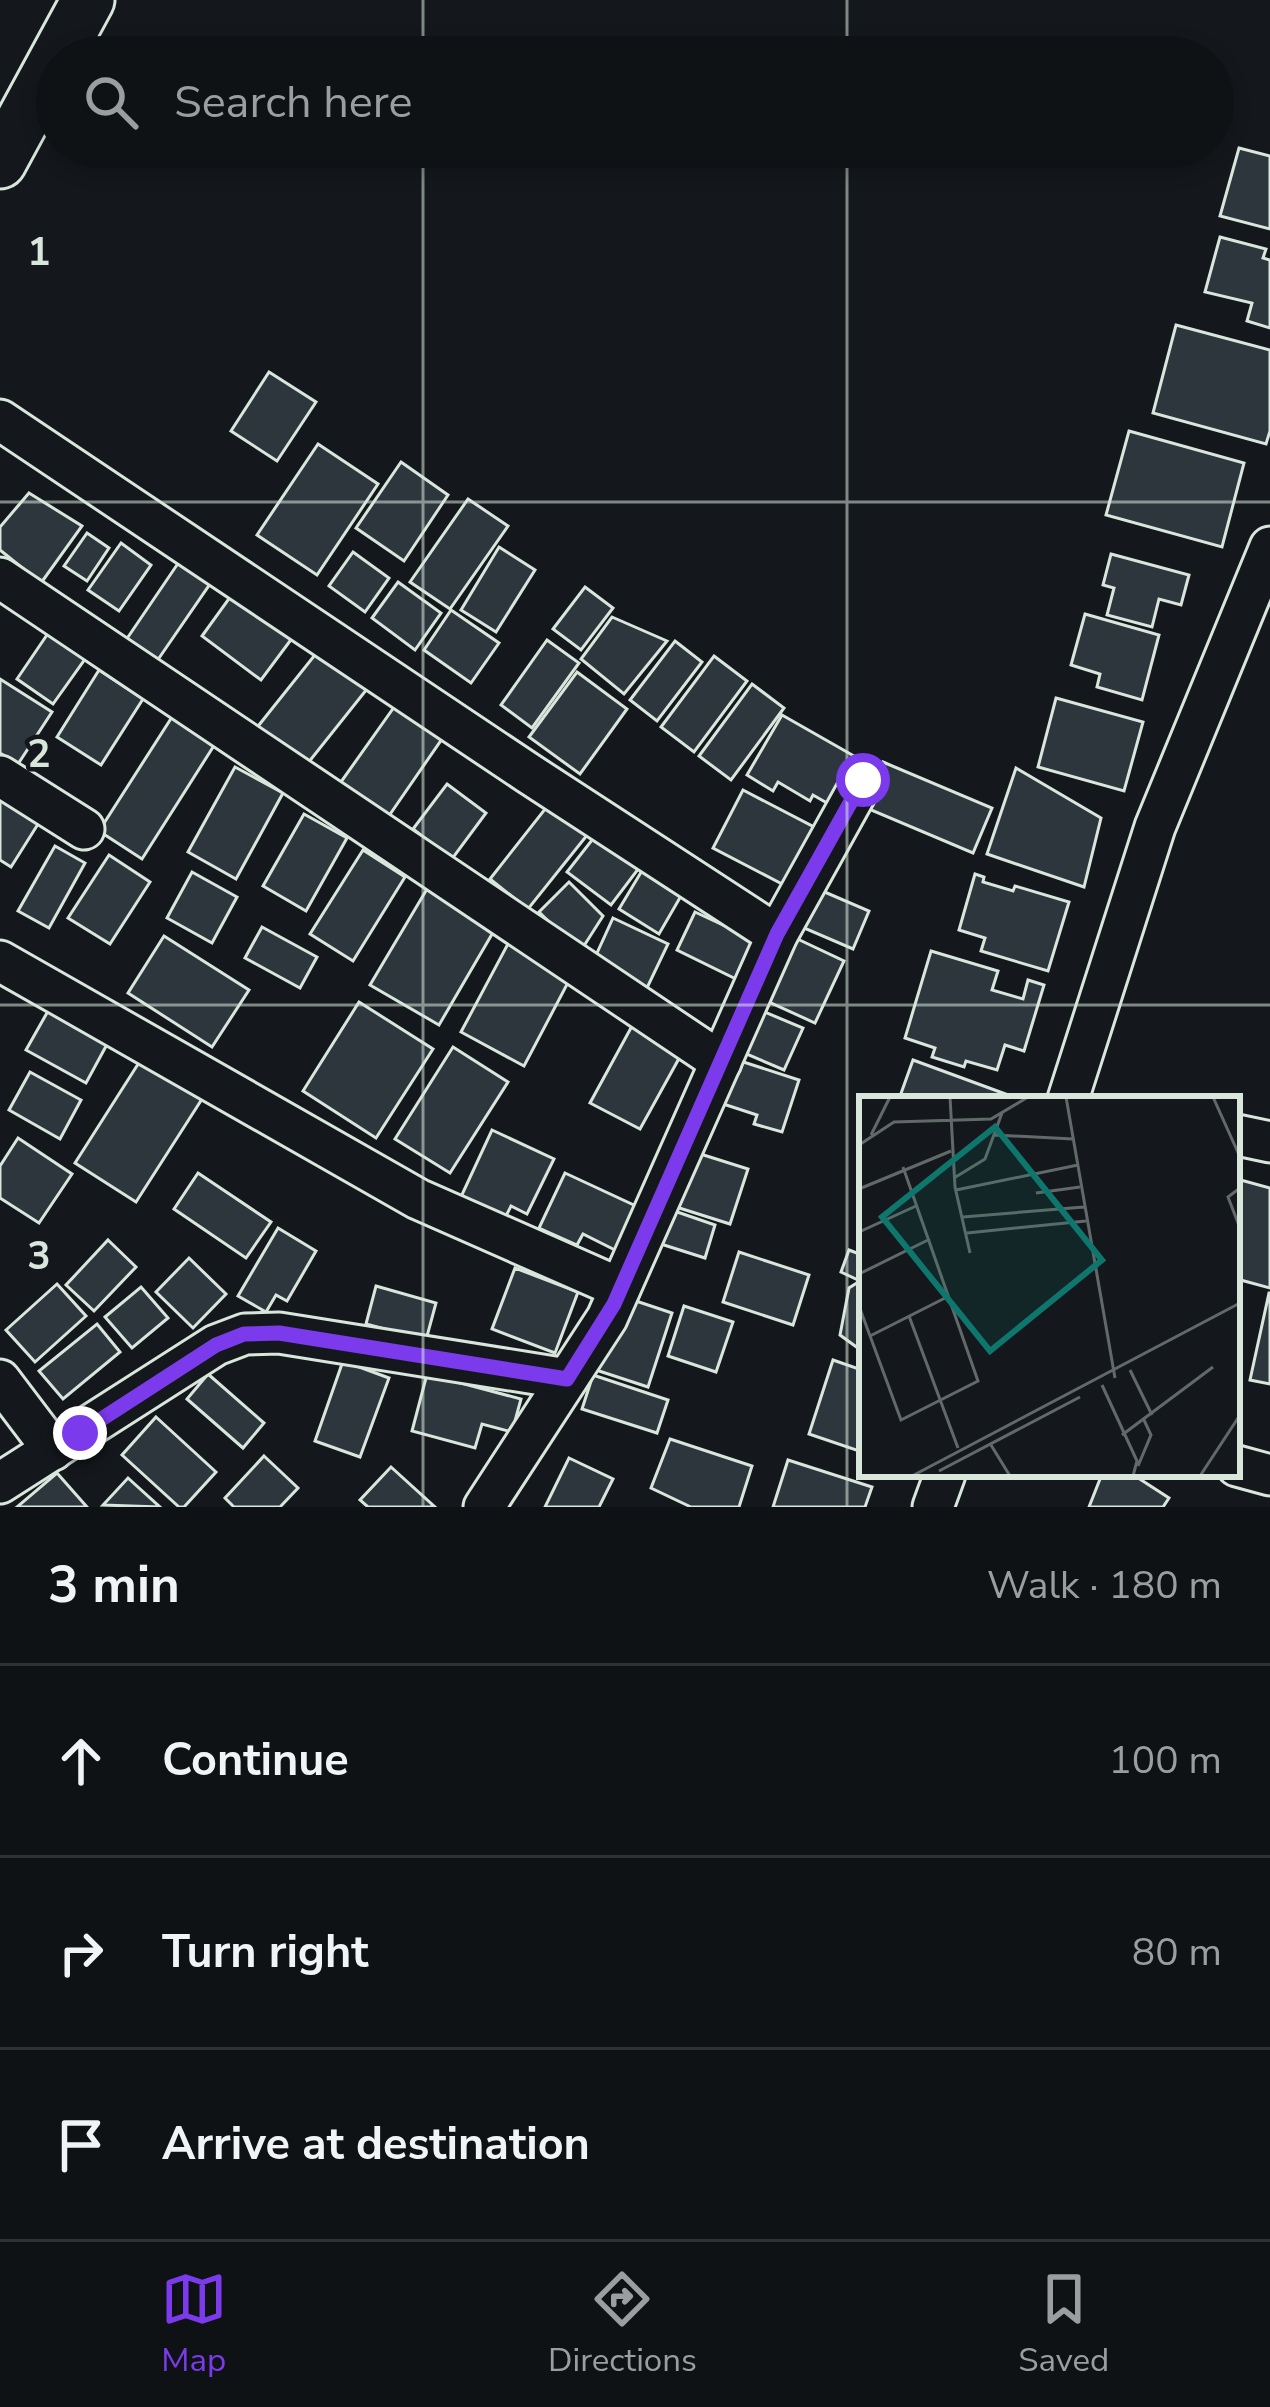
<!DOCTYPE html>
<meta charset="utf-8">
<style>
body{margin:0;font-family:"Nunito Sans",sans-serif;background:#181b1e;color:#f1f3f6}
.stop{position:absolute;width:36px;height:36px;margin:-27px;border:9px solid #7c3aed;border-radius:50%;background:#fff}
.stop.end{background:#7c3aed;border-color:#fff;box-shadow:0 3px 12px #0008}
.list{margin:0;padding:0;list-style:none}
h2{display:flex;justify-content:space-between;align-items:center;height:156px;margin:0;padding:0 48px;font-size:51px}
h2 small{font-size:39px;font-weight:400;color:#9b9ea0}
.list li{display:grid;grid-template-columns:78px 1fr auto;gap:36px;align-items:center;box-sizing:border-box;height:192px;padding:0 48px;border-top:3px solid #2f3234}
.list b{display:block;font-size:45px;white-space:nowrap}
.list em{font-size:39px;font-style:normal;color:#9b9ea0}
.icon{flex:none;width:66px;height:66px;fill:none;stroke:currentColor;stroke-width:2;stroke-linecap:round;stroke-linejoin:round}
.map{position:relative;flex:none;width:1270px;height:1507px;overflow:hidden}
.search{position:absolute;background:#0f1215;box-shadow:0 6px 18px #0003;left:36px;right:36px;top:36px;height:132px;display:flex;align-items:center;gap:30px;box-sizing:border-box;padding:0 42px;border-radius:66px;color:#9b9ea0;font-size:45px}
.sheet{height:732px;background:#0f1215}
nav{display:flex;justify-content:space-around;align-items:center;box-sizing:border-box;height:168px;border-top:3px solid #2f3234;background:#0f1215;font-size:33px;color:#9b9ea0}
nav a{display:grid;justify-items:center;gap:6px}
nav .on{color:#7c3aed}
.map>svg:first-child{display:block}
.building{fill:#2c363c;stroke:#d8e6dc;stroke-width:3}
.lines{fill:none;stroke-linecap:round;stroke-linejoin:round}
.minor-casing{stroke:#d8e6dc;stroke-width:45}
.tertiary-casing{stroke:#d8e6dc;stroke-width:57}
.minor{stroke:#14181c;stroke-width:39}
.tertiary{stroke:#14181c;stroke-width:51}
.route{stroke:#7c3aed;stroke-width:15}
.grid{fill:none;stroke:#d8e6dc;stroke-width:3;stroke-opacity:0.55}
.inset-road{fill:none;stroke:#626a69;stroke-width:3}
.view{fill:#0f766e;fill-opacity:0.15;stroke:#0f766e;stroke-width:6}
.inset-edge{fill:none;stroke:#d8e6dc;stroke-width:6}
.grid-label{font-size:39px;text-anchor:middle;font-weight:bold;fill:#d8e6dc;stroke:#14181c;stroke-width:9;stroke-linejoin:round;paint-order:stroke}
</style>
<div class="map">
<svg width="1270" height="1507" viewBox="0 0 1270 1507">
<rect width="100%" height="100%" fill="#14181c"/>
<g class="building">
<path d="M1239 148 1270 156V229L1220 216Z"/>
<path d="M1220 237 1266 249 1263 258 1270 260V328L1247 321 1252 303 1205 292Z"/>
<path d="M1176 325 1270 350V431L1266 444 1153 413Z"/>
<path d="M269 372 316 402 277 461 231 431Z"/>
<path d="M1129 431 1244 463 1222 547 1106 515Z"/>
<path d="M318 444 378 484 317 575 257 535Z"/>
<path d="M401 462 448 495 404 561 356 528Z"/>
<path d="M29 493 82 526 41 583 0 550V527Z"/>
<path d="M468 499 508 526 450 609 410 582Z"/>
<path d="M87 533 109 548 87 581 64 566Z"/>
<path d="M121 543 151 565 119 611 88 590Z"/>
<path d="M499 547 535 570 496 632 461 610Z"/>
<path d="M353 552 389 578 365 612 329 586Z"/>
<path d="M1111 554 1189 575 1181 605 1159 599 1152 627 1107 615 1114 588 1103 585Z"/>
<path d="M181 559 212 581 157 661 126 640Z"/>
<path d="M398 582 441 613 415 650 372 618Z"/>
<path d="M585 587 613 608 581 650 553 629Z"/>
<path d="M233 593 293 637 261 680 202 636Z"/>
<path d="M451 610 499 643 471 683 424 650Z"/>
<path d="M1085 614 1159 635 1142 700 1097 687 1100 674 1071 665Z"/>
<path d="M612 617 667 641 624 694 581 659Z"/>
<path d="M53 626 90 652 53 704 17 679Z"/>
<path d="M547 640 579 663 532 728 501 705Z"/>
<path d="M675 641 702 662 657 721 630 700Z"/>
<path d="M318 651 367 689 304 768 255 730Z"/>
<path d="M714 656 747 681 694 752 661 727Z"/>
<path d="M99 670 143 699 101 765 57 737Z"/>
<path d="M577 672 627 709 580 774 529 737Z"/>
<path d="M0 679 52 712 18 764 0 753Z"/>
<path d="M752 684 784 708 731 780 699 756Z"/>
<path d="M1056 698 1143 722 1124 791 1038 767Z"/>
<path d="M397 703 444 736 384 823 336 789Z"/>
<path d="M782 715 854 756 827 803 813 795 810 801 778 782 773 791 747 775Z"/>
<path d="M172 717 215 744 142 859 99 831Z"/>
<path d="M883 762 992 808 973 853 864 807Z"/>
<path d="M235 767 283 793 236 879 188 852Z"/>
<path d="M1016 768 1101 818 1084 887 987 854Z"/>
<path d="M0 784 45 813 11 867 0 860Z"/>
<path d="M447 784 486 813 452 859 413 829Z"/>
<path d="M743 790 814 827 784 885 713 848Z"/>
<path d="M549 804 588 834 528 909 490 879Z"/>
<path d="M304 814 347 838 306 911 263 886Z"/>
<path d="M599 831 642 864 611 905 567 872Z"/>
<path d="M55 846 85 863 49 928 18 911Z"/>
<path d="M363 850 405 877 353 961 310 934Z"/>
<path d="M109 855 150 882 110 944 68 918Z"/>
<path d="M646 864 685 889 659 934 619 909Z"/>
<path d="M192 872 237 897 212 943 167 918Z"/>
<path d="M975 874 984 877 983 882 1013 891 1015 886 1069 902 1048 971 981 951 985 938 959 930Z"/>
<path d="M569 882 603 916 580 952 539 912Z"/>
<path d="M427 889 495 929 439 1025 370 985Z"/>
<path d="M820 890 869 911 853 949 804 928Z"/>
<path d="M695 912 755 940 736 979 677 950Z"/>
<path d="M613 918 668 944 646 990 592 964Z"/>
<path d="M262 927 317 957 300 988 245 958Z"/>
<path d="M789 935 844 961 815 1023 760 998Z"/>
<path d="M164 936 249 990 212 1047 128 993Z"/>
<path d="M509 942 572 975 524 1066 461 1032Z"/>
<path d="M931 951 998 971 992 990 1023 999 1028 980 1044 985 1024 1051 1005 1045 997 1070 966 1061 964 1067 932 1057 935 1048 905 1038Z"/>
<path d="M359 1002 433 1049 376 1138 303 1091Z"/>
<path d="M52 1004 111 1037 86 1083 26 1050Z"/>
<path d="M755 1008 803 1028 784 1070 737 1050Z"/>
<path d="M632 1026 682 1053 640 1129 590 1103Z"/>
<path d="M453 1047 508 1082 450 1173 395 1139Z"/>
<path d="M728 1057 799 1080 782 1132 754 1124 757 1115 714 1101Z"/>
<path d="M913 1060 1011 1096 1010 1099H899Z"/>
<path d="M140 1061 202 1099 136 1202 75 1163Z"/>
<path d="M30 1072 81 1100 60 1139 9 1110Z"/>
<path d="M492 1130 554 1159 527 1214 511 1206 503 1222 459 1201Z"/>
<path d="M18 1138 72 1174 39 1223 0 1198V1166Z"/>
<path d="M691 1151 748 1169 730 1224 673 1206Z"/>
<path d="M198 1173 271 1222 246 1258 174 1209Z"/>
<path d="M565 1173 638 1207 617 1251 583 1234 577 1245 539 1228Z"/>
<path d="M1237 1179 1270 1188V1288L1237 1279Z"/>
<path d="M657 1205 715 1225 705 1258 645 1239Z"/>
<path d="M278 1228 316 1251 287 1301 276 1295 266 1312 238 1296Z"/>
<path d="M108 1240 136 1267 94 1311 66 1285Z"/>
<path d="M849 1250 862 1255V1351L840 1335 849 1288 860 1281 841 1272Z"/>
<path d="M739 1252 809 1275 793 1325 723 1302Z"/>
<path d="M189 1258 226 1294 193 1328 156 1292Z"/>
<path d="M515 1268 578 1292 555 1353 492 1329Z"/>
<path d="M57 1284 86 1316 35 1362 6 1330Z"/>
<path d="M376 1286 436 1303 426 1340 366 1324Z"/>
<path d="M141 1287 168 1318 132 1348 105 1317Z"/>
<path d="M1269 1293H1270V1384L1250 1380Z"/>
<path d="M621 1296 672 1313 648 1387 596 1370Z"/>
<path d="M684 1306 733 1322 716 1372 668 1356Z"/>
<path d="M97 1324 120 1352 63 1399 39 1371Z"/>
<path d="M833 1360 862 1370V1452L809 1434Z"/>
<path d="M343 1361 389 1378 360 1457 315 1441Z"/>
<path d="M208 1374 264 1423 243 1448 187 1399Z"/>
<path d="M427 1374 521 1399 512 1432 482 1424 475 1448 412 1431Z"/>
<path d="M593 1375 668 1400 657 1433 582 1409Z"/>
<path d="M156 1417 216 1472 184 1507H179L122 1455Z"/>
<path d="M670 1439 752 1466 739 1507H691L651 1488Z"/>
<path d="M264 1456 298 1488 280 1507H234L225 1498Z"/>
<path d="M569 1458 613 1479 599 1507H545Z"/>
<path d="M788 1460 872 1487 865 1507H773Z"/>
<path d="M391 1467 435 1507H368L360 1500Z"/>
<path d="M57 1473 87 1507H17Z"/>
<path d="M1102 1474H1132L1169 1498 1163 1507H1089Z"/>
<path d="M128 1478 160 1507 103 1505Z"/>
</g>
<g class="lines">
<defs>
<g id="minor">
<path d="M0 420 528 773 777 935"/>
<path d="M0 578 721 1062"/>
<path d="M0 776 84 829"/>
<path d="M0 961 418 1199 620 1288"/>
<path d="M1068 1099 1155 827 1270 547"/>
<path d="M1237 1135 1270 1142"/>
<path d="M0 1380 53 1450"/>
<path d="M1237 1466 1270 1475"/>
<path d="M0 1483 216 1345 245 1334 279 1333 567 1379"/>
<path d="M484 1507 607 1318 777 935 863 780"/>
<path d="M933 1507 945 1474"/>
</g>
<path id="tertiary" d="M0 162 88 0"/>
</defs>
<use href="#minor" class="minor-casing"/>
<use href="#tertiary" class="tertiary-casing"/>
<use href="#minor" class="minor"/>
<use href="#tertiary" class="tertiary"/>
</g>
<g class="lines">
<path class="route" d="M80 1433 216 1345 244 1334 279 1333 567 1379 614 1304 777 934 863 780"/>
</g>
<path class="grid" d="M423 0V57M847 0V57M423 147V1507M847 147V1507M0 502H1270M0 1005H1270"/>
<g transform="translate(859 1096)">
<rect width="381" height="381" fill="#14181c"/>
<path class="inset-road" d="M91 1 96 91 111 157M207 1 256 282M354 1 381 61M12 39 31 1M135 39 214 43M0 49 35 26 132 23 169 1M95 82 126 63 143 17M381 92 369 101 381 132M0 93 92 55M97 94 219 69M177 97 221 91M104 121 225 111M0 136 57 110M108 137 227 125M0 178 71 143M0 210 42 324 119 285 44 71M50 220 99 352M11 240 90 200M271 274 293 319M243 289 278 365 274 380M263 339 354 271M132 349 151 380M279 370 292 339 285 324M80 375 221 301M53 380 381 207M341 380 381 319"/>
<path class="view" d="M136 31 243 164 131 255 23 121Z"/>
<rect width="381" height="381" class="inset-edge"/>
</g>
<g class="grid-label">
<text x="39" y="265">1</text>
<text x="39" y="767">2</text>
<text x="39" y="1269">3</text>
</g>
</svg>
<div class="stop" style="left:863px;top:780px"></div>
<div class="stop end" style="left:80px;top:1433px"></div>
<div class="search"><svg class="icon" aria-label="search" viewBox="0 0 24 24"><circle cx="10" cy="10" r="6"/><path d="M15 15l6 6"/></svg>Search here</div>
</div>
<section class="sheet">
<h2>3 min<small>Walk · 180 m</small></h2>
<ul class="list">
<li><svg class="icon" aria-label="ahead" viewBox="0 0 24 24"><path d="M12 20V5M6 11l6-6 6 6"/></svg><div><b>Continue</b></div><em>100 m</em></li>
<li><svg class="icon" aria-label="right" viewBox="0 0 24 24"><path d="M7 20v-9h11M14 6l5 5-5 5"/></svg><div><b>Turn right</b></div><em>80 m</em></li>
<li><svg class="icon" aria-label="arrive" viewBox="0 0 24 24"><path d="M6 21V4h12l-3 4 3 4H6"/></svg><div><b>Arrive at destination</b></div></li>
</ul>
</section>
<nav>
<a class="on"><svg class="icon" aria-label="map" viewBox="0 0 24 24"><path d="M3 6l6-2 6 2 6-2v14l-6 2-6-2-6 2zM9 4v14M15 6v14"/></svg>Map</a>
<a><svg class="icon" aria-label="directions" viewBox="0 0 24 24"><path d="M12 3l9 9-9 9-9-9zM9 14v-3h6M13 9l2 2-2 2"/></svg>Directions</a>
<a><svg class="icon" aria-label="saved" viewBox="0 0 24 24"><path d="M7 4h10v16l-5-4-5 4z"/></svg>Saved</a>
</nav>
